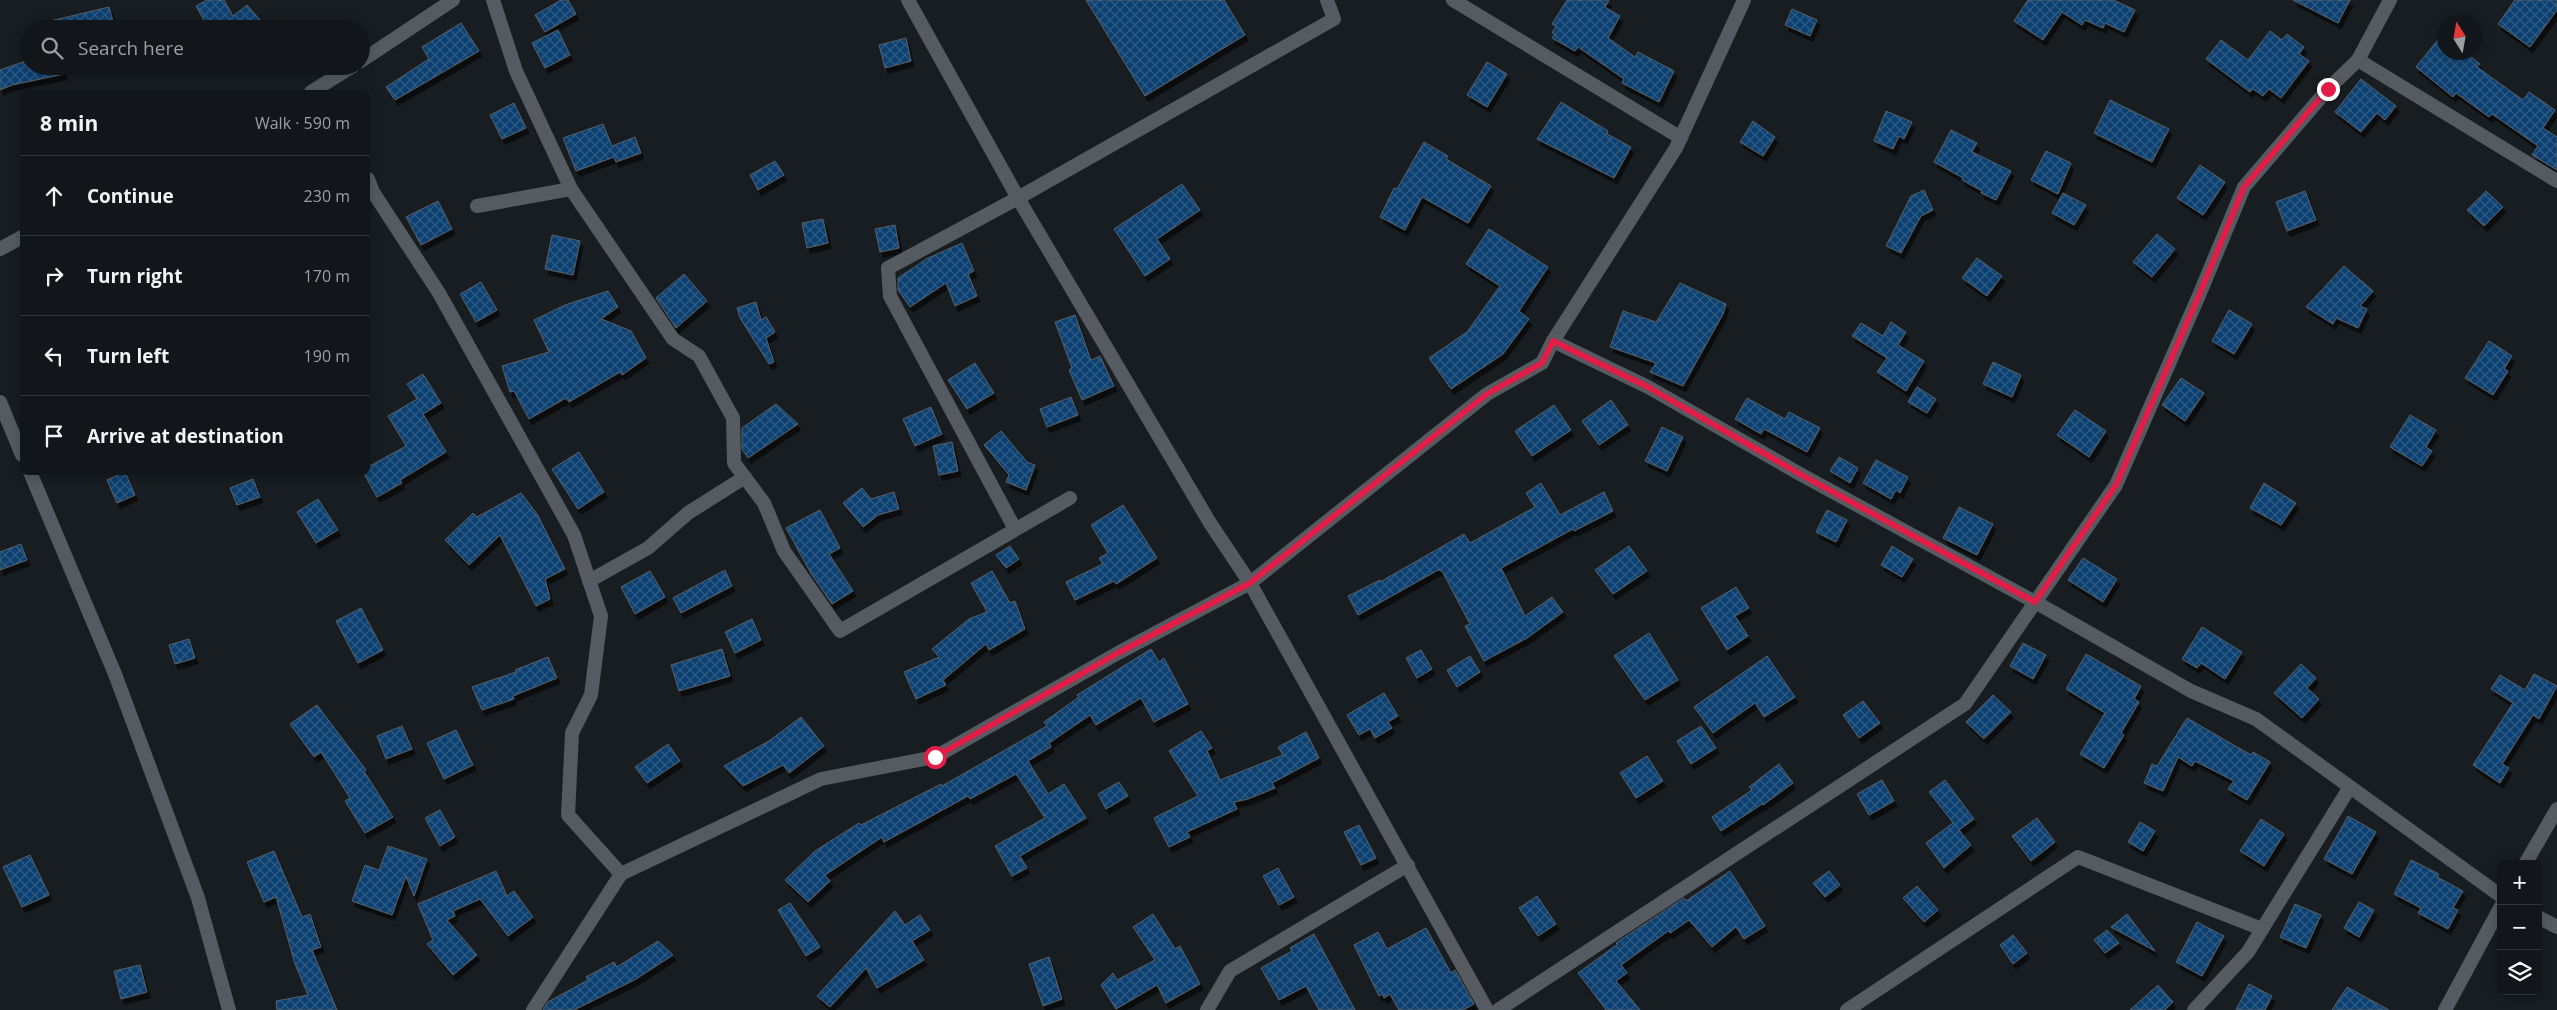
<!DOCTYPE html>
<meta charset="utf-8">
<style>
body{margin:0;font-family:"Open Sans",sans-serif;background:#1b1f23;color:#f1f3f6}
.controls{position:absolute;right:15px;bottom:15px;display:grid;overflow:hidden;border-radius:8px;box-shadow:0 2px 12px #0003}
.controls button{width:45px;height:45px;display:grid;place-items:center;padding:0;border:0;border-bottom:1px solid #313539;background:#12161a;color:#f1f3f6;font:25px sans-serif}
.compass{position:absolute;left:2437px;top:15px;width:45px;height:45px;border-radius:50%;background:#12161a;box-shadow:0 2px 12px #0003;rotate:349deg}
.stop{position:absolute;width:15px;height:15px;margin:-11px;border:4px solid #e11d48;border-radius:50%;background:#fff}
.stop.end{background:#e11d48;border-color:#fff;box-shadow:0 1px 5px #0008}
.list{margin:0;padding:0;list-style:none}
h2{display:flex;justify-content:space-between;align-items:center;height:65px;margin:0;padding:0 20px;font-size:21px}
h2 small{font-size:16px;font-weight:400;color:#9c9fa2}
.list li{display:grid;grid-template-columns:32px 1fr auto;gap:15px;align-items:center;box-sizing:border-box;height:80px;padding:0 20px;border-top:1px solid #313539}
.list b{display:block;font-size:19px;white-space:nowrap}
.list em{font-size:16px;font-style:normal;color:#9c9fa2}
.icon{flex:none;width:28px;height:28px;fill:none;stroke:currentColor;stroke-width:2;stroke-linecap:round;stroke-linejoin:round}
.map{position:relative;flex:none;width:2557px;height:1010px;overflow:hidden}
.search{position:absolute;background:#12161a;box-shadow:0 2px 12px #0003;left:20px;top:20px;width:350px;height:55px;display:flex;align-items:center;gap:12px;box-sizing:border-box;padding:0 18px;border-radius:28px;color:#9c9fa2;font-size:19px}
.panel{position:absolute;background:#12161a;box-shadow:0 2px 12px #0003;left:20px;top:90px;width:350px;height:385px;border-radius:8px}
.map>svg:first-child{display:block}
.building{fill:url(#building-cross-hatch);stroke:#595f65;filter:url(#shadow)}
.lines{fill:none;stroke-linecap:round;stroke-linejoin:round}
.minor{stroke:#555b61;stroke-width:14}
.route{stroke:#e11d48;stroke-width:6}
</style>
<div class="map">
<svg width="2557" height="1010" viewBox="0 0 2557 1010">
<defs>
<pattern id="building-cross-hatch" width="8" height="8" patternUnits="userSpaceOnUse" patternTransform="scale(1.25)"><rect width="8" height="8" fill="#0a4171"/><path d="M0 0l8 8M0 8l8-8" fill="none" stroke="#2d5c85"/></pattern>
<filter id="shadow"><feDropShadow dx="3" dy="5.5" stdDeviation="0" flood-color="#0009"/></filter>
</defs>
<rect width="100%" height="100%" fill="#181d22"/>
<g class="building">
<path d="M207 0H224L233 16 247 5 268 29H209L196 6Z"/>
<path d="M561 0H568L576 14 545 32 535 15Z"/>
<path d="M1086 0H1224L1245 35 1145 96Z"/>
<path d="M1567 0H1609L1605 7 1620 16 1608 38 1635 57 1638 52 1674 71 1659 102 1622 83 1624 79 1578 47 1575 51 1552 38 1555 34 1552 33 1556 26 1552 24Z"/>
<path d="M2028 0H2113L2135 10 2124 32 2105 23 2103 28 2085 20 2082 25 2062 12 2043 40 2014 21Z"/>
<path d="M2293 0H2350L2338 23Z"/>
<path d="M2515 0H2557V10L2530 47 2498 24Z"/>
<path d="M109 7 115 29H47L46 22Z"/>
<path d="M1792 9 1817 20 1810 36 1785 25Z"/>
<path d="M461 23 479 51 395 100 386 87 429 59 422 47Z"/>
<path d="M558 30 570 55 545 68 532 43Z"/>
<path d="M2270 31 2282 40 2287 34 2304 47 2299 54 2309 61 2281 98 2269 89 2263 96 2253 89 2250 92 2206 59 2221 40 2248 60Z"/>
<path d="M2444 32V52H2465L2480 64 2477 67 2523 100 2529 92 2555 110 2543 128 2557 137V170L2532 155 2538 146 2492 114 2489 117 2456 93 2453 97 2416 67Z"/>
<path d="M906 38 911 61 885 68 879 45Z"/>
<path d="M29 60V66H63L64 74 12 85 0 90V70Z"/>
<path d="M1487 62 1507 74 1487 107 1467 95Z"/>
<path d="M2361 79 2396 106 2385 120 2377 113 2361 132 2335 112Z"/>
<path d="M2110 100 2169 129 2152 162 2094 133Z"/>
<path d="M1561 102 1608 131 1607 134 1631 147 1614 178 1537 139Z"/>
<path d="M514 103 526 128 502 139 490 115Z"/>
<path d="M1886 111 1912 122 1904 139 1899 136 1893 149 1874 141Z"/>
<path d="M1753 121 1775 137 1763 156 1740 142Z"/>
<path d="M603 124 612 146 635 137 641 153 616 162 614 157 576 171 563 138Z"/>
<path d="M1951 130 1977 143 1972 152 2011 171 1996 200 1981 193 1982 191 1962 180 1963 178 1934 162Z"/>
<path d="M1424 142 1448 156 1446 159 1491 186 1468 223 1422 197 1405 230 1380 217 1394 188 1397 189Z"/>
<path d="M2046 151 2071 163 2058 194 2031 180Z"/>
<path d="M775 161 784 175 758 190 750 175Z"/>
<path d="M2200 165 2225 182 2203 215 2177 198Z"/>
<path d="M1182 184 1200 210 1157 239 1170 259 1145 276 1114 229Z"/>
<path d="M1924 190 1933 210 1921 216 1901 253 1886 246 1911 196Z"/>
<path d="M2305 191 2316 220 2287 231 2276 202Z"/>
<path d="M2486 191 2503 207 2484 226 2467 210Z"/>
<path d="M2063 193 2086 205 2074 225 2052 213Z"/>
<path d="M438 201 452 229 421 245 406 217Z"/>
<path d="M823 219 828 243 807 248 802 223Z"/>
<path d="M895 225 899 248 880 252 875 229Z"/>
<path d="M1489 229 1548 267 1519 311 1529 319 1503 354 1451 389 1429 358 1467 332 1500 286 1466 264Z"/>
<path d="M2157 234 2175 249 2152 277 2133 262Z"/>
<path d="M552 235 580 241 573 275 545 269Z"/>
<path d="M962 243 974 271 968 274 977 296 955 306 946 283 910 307 898 290V278L928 258Z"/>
<path d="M1977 258 2002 276 1987 296 1962 278Z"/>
<path d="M2344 266 2373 291 2360 306 2367 309 2358 328 2336 318 2333 324 2306 307Z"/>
<path d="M684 274 707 301 676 328 656 298Z"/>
<path d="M481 282 497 310 476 322 460 294Z"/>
<path d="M1680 283 1726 304 1723 314 1683 386 1650 372 1656 363 1610 347 1623 311 1656 322Z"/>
<path d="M608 291 618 307 601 319 631 331 646 358 622 375 620 372 569 402 566 398 529 419 514 391 510 392 502 366 549 352 534 320 565 305Z"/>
<path d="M756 302 761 320 766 317 775 332 766 338 774 362 769 364 740 318 737 308Z"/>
<path d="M2229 310 2252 324 2234 354 2212 341Z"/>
<path d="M1075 315 1091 360 1100 356 1114 386 1082 400 1069 370 1072 368 1055 322Z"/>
<path d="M1891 322 1906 332 1898 345 1924 361 1906 391 1877 372 1887 358 1852 336 1861 323 1883 336Z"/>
<path d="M2489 341 2512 356 2504 369 2508 371 2493 395 2465 378Z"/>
<path d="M1993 362 2021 375 2012 397 1983 384Z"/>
<path d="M975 363 994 393 967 409 948 380Z"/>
<path d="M423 374 441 403 423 414 446 452 400 480 402 483 377 497 363 472H368V467L406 446 388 416 417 399 407 384Z"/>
<path d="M2181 378 2204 393 2185 421 2162 405Z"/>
<path d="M1917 387 1936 399 1927 413 1908 402Z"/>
<path d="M1071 397 1078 415 1047 427 1040 409Z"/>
<path d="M1747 398 1785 419 1789 412 1820 428 1807 452 1764 429 1761 434 1735 419Z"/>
<path d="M1611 400 1628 425 1599 445 1582 421Z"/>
<path d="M776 404 798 424 748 458 742 449V428Z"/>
<path d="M1554 405 1571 430 1532 456 1515 431Z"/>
<path d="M931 407 942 434 915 446 903 419Z"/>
<path d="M2075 410 2106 431 2089 457 2057 435Z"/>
<path d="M2410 415 2436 430 2426 447 2432 451 2422 466 2390 447Z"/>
<path d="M1662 427 1683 437 1667 471 1645 461Z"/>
<path d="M1001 431 1027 462 1035 465 1026 490 1006 482 1009 475 984 445Z"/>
<path d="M952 442 958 471 939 475 933 446Z"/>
<path d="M579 452 604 492 578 509 552 469Z"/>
<path d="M1839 457 1858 468 1850 483 1830 471Z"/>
<path d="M1876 460 1908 477 1900 493 1896 490 1891 499 1863 483Z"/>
<path d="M125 472 135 495 117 503 107 480Z"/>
<path d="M253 479 260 497 237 505 230 488Z"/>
<path d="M1541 483 1560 515 1604 492 1613 511 1574 531 1573 529 1501 568 1525 616 1552 597 1563 612 1527 638 1484 661 1465 626 1470 624 1442 571 1438 570 1358 615 1348 596 1380 580V582L1464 534 1470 543 1535 507 1526 493Z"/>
<path d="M2264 483 2296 503 2281 525 2250 508Z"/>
<path d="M862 488 871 499 894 492 899 509 878 515 863 527 843 503Z"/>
<path d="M521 493 537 514 565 569 545 579 550 599 536 606 500 535 469 565 445 540 473 513 477 517Z"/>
<path d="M318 499 338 530 316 543 297 512Z"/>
<path d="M1123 505 1157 558 1116 584 1114 581 1075 600 1066 582 1103 564 1099 558 1108 553 1091 525Z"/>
<path d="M1959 507 1993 524 1977 555 1943 538Z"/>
<path d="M820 510 840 548 829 554 853 591 832 604 812 575 786 528Z"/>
<path d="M1827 510 1847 520 1836 542 1816 532Z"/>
<path d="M21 544 27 560 0 570V552Z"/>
<path d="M1010 546 1019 559 1006 568 996 555Z"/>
<path d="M1629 546 1647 571 1613 594 1595 570Z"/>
<path d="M1892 546 1913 559 1902 577 1881 565Z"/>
<path d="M2083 558 2117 579 2103 602 2068 580Z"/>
<path d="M725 570 732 586 681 613 673 598Z"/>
<path d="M650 571 665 597 635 614 621 587Z"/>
<path d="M992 571 1010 603 1015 601 1025 629 989 650 986 644 943 680 946 685 916 699 904 672 939 657 932 649 969 619 987 612 971 583Z"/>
<path d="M1736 587 1749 608 1735 616 1748 636 1727 650 1701 608Z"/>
<path d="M361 608 383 650 358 663 336 621Z"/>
<path d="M752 619 761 640 735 653 725 632Z"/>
<path d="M2202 627 2242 652 2225 679 2201 663 2197 668 2182 659Z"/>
<path d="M1649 633 1678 680 1645 700 1614 656Z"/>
<path d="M189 639 195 658 175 664 169 645Z"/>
<path d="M2023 643 2046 655 2033 679 2010 666Z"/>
<path d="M722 649 730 676 679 691 671 665Z"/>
<path d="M1151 649 1159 662 1164 658 1188 704 1154 722 1141 698 1096 725 1090 715 1049 743 1051 747 1028 761 1048 794 1064 784 1086 818 1020 856 1027 868 1012 876 995 846 1045 818 1016 774 970 799 968 796 884 842 882 837 825 875 830 881 808 902 785 880 815 851 859 823 861 825 941 784 942 786 1047 726 1044 722 1079 697 1077 695Z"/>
<path d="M1421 650 1432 669 1417 678 1406 658Z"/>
<path d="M2086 654 2141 686 2134 699 2139 702 2121 733 2124 735 2104 768 2080 754 2105 713 2066 689Z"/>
<path d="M1470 656 1480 672 1457 687 1447 670Z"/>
<path d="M1767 656 1795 697 1764 717 1755 703 1713 733 1694 707Z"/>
<path d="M548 657 557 678 513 696 514 699 482 710 472 687 516 672 515 670Z"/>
<path d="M2301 664 2316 678 2307 688 2319 699 2302 718 2274 693Z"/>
<path d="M2534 674 2557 686 2539 719 2533 715 2502 764 2509 768 2500 783 2473 765 2513 703 2491 689 2500 675 2525 690Z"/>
<path d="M1384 693 1398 716 1388 722 1392 728 1375 738 1370 729 1359 735 1347 715Z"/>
<path d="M1993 695 2011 712 1984 739 1966 722Z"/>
<path d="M1863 701 1880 723 1859 738 1843 715Z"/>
<path d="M317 705 366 770 364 771 393 817 365 833 345 801 350 798 321 752 314 757 290 724Z"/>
<path d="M801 717 824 746 789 773 783 765 743 786 724 766 769 741Z"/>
<path d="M2187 718 2251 755 2253 752 2270 762 2247 800 2228 789 2234 781 2195 761 2192 766 2178 757 2163 791 2144 783 2152 764 2157 766Z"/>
<path d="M402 726 412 749 386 759 377 736Z"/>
<path d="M1701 726 1716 748 1691 764 1677 741Z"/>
<path d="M456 730 473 765 444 779 427 743Z"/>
<path d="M1201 731 1212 748 1207 751 1220 780 1283 755 1278 747 1306 732 1319 758 1272 783 1275 788 1248 799 1234 802 1237 809 1187 832 1190 837 1169 847 1154 818 1198 796 1169 751Z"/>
<path d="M668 744 680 761 647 783 635 767Z"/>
<path d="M1647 756 1663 781 1636 798 1620 773Z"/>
<path d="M1779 764 1793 783 1763 805 1762 804 1721 831 1712 817 1752 790 1749 787Z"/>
<path d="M1882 780 1894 801 1869 815 1857 794Z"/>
<path d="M1945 780 1974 819 1959 830 1971 845 1944 868 1926 843 1953 823 1929 792Z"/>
<path d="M1119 782 1128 796 1106 809 1098 794Z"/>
<path d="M440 810 455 837 440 846 425 818Z"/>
<path d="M2348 816 2376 832 2352 874 2324 859Z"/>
<path d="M2037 818 2055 842 2031 861 2012 836Z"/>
<path d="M2261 819 2284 834 2264 866 2240 851Z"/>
<path d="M2140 822 2155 831 2143 851 2128 842Z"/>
<path d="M1359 825 1376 858 1361 865 1344 832Z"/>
<path d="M388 846 427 859 414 896 406 876 392 915 352 901 365 865 379 870Z"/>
<path d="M274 851 302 917 310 914 321 947 312 950 337 1010H277L276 1001 308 995 295 964 276 897 264 902 247 862Z"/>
<path d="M30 855 49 895 22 907 3 867Z"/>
<path d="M2411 860 2439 874 2437 877 2463 891 2453 908 2458 910 2448 929 2418 913 2421 908 2394 894Z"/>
<path d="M1278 868 1294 897 1279 905 1263 876Z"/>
<path d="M496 871 507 896 514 891 533 917 508 936 480 899 453 911 455 916 447 920 477 955 453 975 427 944 433 940 418 904Z"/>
<path d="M1730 871 1765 926 1744 939 1736 927 1712 947 1689 920 1670 933 1668 931 1621 965 1627 973 1616 981 1640 1010H1606L1578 973 1618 944 1616 943 1684 898 1686 901Z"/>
<path d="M1829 871 1840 885 1825 897 1813 883Z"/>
<path d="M1917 886 1938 910 1924 922 1903 898Z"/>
<path d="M1537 896 1556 924 1538 936 1519 908Z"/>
<path d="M2359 902 2374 910 2359 937 2344 928Z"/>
<path d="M790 903 820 947 806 956 778 910Z"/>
<path d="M2295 904 2321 915 2306 948 2280 937Z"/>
<path d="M895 911 905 925 920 915 930 930 912 941 924 960 877 988 866 968 830 1007 817 996Z"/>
<path d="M1153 914 1175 949 1180 946 1200 984 1166 1003 1157 985 1116 1009 1101 985 1113 973 1117 980 1155 960 1133 927Z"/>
<path d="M2127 914 2155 951 2111 927Z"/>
<path d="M2197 922 2224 936 2202 976 2176 962Z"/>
<path d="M1426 928 1451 973 1455 970 1474 1004 1463 1010H1399L1390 994 1384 998 1382 994 1379 996 1354 945 1378 932 1387 949Z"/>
<path d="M2107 930 2119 943 2105 953 2094 940Z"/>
<path d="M1314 934 1355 1010H1319L1306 986 1279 1000 1261 968 1292 951 1290 948Z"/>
<path d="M2013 935 2027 953 2013 964 2000 945Z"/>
<path d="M658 941 673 955 636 979 574 1010H543L548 1002 588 980 586 977 614 962 617 967Z"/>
<path d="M1049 957 1062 999 1043 1006 1029 964Z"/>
<path d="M140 965 147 992 121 999 114 971Z"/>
<path d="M2249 984 2272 996 2265 1010H2236Z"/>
<path d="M2158 985 2173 1002 2165 1010H2130Z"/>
<path d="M2347 987 2389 1010H2332Z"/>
</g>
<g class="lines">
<g class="minor">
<path d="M493 0 516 71 571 189 673 339 699 356 733 418 734 463 764 503 784 551 840 631 1070 498"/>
<path d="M908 0 1018 198 1210 523 1250 583 1487 1010"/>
<path d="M1453 0 1681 138"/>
<path d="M2390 0 2358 60 2557 181"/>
<path d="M361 61 453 0"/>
<path d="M311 92 353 66"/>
<path d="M368 179 373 192 439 293 574 535 601 616 591 695 572 733 568 815 621 874"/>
<path d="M477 206 571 189"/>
<path d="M0 249 22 237"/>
<path d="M1553 341 1648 387 1800 474 2035 602 2191 691 2256 719 2501 896"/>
<path d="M0 402 22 455"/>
<path d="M30 472 115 674 198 898 229 1010"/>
<path d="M1015 529 890 296 888 268 1018 198 1334 19 1327 0"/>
<path d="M589 581 648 548 688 513 745 477"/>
<path d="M2525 864 2557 809"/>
<path d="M2538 917 2557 927"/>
<path d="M533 1010 621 874 821 779 935 757 1118 653 1250 583 1487 394 1542 363 1553 341 1676 148 1744 0"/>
<path d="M1207 1010 1230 971 1408 865"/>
<path d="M1498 1010 1965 704 2116 485 2200 293 2244 187 2328 89 2358 60"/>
<path d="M1847 1010 2078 857 2262 929"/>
<path d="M2194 1010 2248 952 2350 787"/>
<path d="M2445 1010 2501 906"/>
</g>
</g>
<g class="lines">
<path class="route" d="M935 757 1118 653 1250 583 1487 394 1542 363 1553 341 1648 387 1800 474 2035 602 2116 485 2200 293 2244 187 2328 89"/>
</g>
</svg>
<div class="controls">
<button>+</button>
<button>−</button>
<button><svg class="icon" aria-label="layers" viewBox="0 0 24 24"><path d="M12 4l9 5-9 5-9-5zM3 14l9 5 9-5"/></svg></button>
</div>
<svg class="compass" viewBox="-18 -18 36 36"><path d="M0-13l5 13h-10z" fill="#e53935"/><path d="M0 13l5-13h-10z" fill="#9c9fa2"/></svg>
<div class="stop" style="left:935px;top:757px"></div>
<div class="stop end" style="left:2328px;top:89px"></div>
<div class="search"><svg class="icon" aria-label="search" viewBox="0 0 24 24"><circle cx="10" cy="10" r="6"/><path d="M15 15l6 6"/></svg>Search here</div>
<section class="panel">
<h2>8 min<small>Walk · 590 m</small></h2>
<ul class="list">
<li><svg class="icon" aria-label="ahead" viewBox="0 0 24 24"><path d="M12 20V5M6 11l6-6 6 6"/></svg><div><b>Continue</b></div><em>230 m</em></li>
<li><svg class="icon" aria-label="right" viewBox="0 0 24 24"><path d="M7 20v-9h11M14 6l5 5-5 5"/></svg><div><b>Turn right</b></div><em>170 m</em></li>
<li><svg class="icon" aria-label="left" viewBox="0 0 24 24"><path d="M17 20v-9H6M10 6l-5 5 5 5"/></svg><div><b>Turn left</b></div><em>190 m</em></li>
<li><svg class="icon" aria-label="arrive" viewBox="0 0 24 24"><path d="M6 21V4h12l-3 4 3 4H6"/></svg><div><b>Arrive at destination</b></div></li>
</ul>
</section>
</div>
